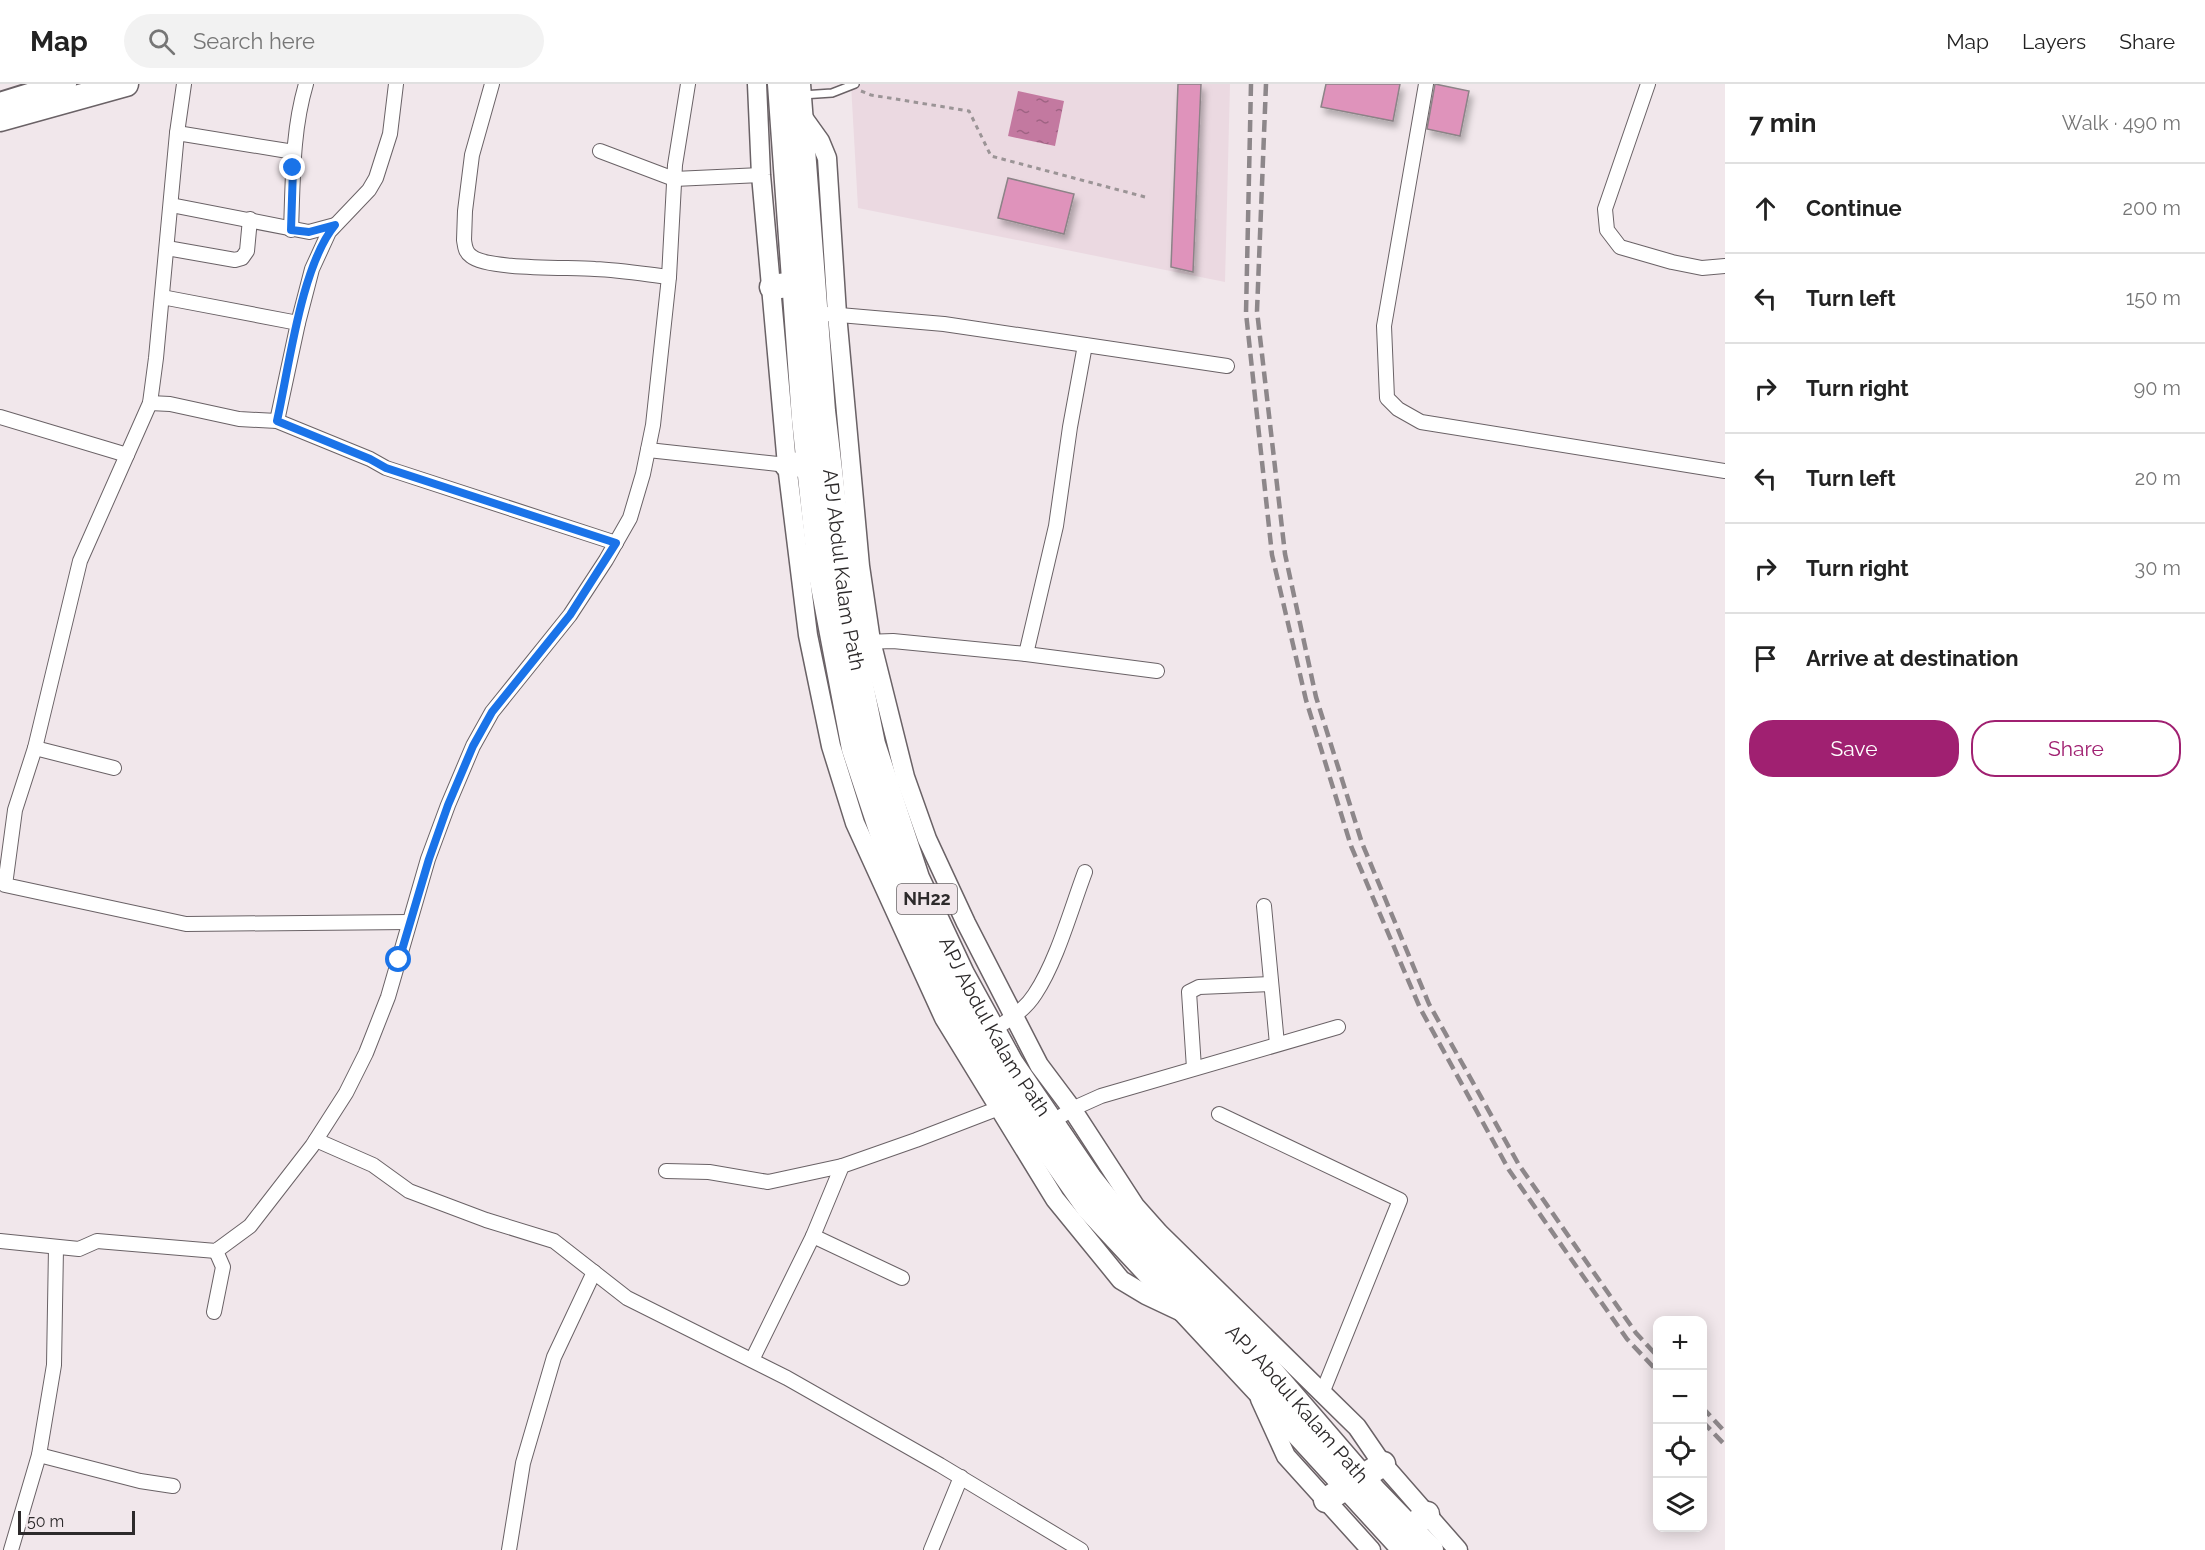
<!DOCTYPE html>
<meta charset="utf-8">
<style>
body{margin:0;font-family:Raleway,sans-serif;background:#f2f2f2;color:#222}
.controls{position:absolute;right:18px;bottom:18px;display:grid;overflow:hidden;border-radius:12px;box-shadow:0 3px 15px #0003}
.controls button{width:54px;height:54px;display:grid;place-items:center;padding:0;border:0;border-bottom:2px solid #e0e0e0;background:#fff;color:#222;font:30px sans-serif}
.scale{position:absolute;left:18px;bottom:15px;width:117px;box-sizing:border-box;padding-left:6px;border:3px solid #2d2a2b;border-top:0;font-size:16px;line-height:21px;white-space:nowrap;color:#2d2a2b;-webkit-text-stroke:4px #f1e7eb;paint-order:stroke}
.stop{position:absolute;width:18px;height:18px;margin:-14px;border:4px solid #1a73e8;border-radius:50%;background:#fff}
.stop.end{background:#1a73e8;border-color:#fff;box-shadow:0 2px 6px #0008}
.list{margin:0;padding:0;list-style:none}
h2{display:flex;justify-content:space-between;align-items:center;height:78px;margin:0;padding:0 24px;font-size:26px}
h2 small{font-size:20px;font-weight:400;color:#767676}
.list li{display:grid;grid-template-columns:39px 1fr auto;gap:18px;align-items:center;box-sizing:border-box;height:90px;padding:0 24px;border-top:2px solid #e0e0e0}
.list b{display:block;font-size:22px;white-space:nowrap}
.list em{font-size:20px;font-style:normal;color:#767676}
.actions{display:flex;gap:12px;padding:18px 24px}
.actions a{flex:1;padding:14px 0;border:2px solid #a02071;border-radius:24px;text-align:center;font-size:21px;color:#a02071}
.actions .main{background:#a02071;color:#fff}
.icon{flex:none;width:33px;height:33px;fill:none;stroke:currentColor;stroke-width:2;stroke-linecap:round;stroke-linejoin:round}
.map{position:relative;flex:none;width:1725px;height:1466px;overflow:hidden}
header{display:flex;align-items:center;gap:36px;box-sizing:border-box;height:84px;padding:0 30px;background:#fff;border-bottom:2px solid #e0e0e0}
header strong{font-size:28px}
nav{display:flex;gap:33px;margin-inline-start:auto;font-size:21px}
.search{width:420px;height:54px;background:#f2f2f2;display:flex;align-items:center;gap:15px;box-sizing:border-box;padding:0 21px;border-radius:33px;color:#767676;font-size:22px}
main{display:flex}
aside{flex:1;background:#fff}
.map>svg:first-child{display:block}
.built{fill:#ebd9e1}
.water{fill:url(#water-ripples)}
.building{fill:#df93bb;stroke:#8c8387;stroke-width:1.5;filter:url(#shadow)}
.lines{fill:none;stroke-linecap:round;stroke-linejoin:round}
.service-casing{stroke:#6a6266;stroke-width:10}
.minor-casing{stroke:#6a6266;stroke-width:16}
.tertiary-casing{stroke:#6a6266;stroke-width:21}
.primary-casing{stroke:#6a6266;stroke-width:26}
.trunk-casing{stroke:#6a6266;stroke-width:27}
.path{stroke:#9b9496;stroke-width:3;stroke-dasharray:4.5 4.5;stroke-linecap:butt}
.service{stroke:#fff;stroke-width:7}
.minor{stroke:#fff;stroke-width:14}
.tertiary{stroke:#fff;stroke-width:18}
.primary{stroke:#fff;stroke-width:22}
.trunk{stroke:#fff;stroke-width:24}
.rail{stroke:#8d878a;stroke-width:4.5;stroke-dasharray:12 6;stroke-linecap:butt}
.route{stroke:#1a73e8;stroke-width:8}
.labels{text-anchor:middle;stroke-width:4.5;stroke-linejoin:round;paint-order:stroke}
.shield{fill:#f1e7eb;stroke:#686365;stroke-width:1.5}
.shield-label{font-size:18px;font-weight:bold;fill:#2d2a2b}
.street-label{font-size:20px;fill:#2d2a2b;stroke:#f1e7eb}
</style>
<header>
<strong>Map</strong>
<div class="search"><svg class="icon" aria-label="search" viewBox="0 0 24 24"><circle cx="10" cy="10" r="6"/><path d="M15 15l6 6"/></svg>Search here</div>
<nav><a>Map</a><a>Layers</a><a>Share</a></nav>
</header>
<main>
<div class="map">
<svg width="1725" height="1466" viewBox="0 0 1725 1466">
<defs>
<pattern id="water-ripples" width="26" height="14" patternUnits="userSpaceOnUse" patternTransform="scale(1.5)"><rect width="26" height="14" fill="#c379a0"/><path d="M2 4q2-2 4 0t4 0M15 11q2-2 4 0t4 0" fill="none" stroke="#9f6383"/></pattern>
<filter id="shadow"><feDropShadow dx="3.5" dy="6" stdDeviation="3" flood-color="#0004"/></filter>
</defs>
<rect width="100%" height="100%" fill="#f1e7eb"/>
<path class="built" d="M851 0H1230L1225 198 858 124Z"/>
<path class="water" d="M1018 7 1064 17 1055 62 1008 52Z"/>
<g class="building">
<path d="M1178 0H1201L1193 188 1171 183Z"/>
<path d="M1326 0H1400L1393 37 1321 23Z"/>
<path d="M1435 0 1469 7 1460 52 1427 45Z"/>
<path d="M1008 94 1074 110 1064 150 998 134Z"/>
</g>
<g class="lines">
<defs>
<path id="service" d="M802 11 832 9 855 0"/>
<g id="minor">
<path d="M184 0 177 49 156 274 150 319 80 477 35 664 15 726 5 801 186 840 409 838"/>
<path d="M492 0 472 71 465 127 464 156C465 162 465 168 471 172 487 186 570 183 595 185 620 186 644 190 669 193"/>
<path d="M1426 0 1384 242 1387 314 1398 325 1421 338 1725 387"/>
<path d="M1648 0 1605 125 1607 146 1620 163 1672 178 1702 184 1725 182"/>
<path d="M177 49 294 68"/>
<path d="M600 67 674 95 761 91"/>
<path d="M171 121 309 148 335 141"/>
<path d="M291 146C293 97 292 47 306 0"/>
<path d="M167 164 235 176 242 174 247 167 250 135"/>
<path d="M162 213 298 239"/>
<path d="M828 230 944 240 1227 282"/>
<path d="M150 319 170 320 239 335 277 337 370 375 386 384 616 459"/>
<path d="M0 333 127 371"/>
<path d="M277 337 298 239 312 185 329 148 369 106 376 94 390 50 396 0"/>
<path d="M648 366 787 381"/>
<path d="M864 558 893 557 1026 570 1157 587"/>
<path d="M1026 570 1056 442 1070 343 1085 261"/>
<path d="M35 664 114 684"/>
<path d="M1264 822 1277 960"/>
<path d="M993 946C1009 936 1025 926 1035 910 1057 877 1071 825 1085 788"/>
<path d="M1194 984 1189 908 1199 903 1271 900"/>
<path d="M1219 1030 1400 1116 1323 1307"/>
<path d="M1046 1042 1072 1025 1101 1012 1338 943"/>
<path d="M316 1056 373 1081 409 1107 486 1136 554 1157 627 1214 787 1294 940 1381 1081 1466"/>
<path d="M666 1087 709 1088 768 1098 842 1082"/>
<path d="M813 1152 902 1194"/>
<path d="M0 1157 79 1165 97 1157 216 1167 250 1142 312 1062 346 1009 366 969 388 913 428 775 448 721 473 662 492 628 570 531 606 476 630 434 643 390 653 341 669 193 675 81 688 0"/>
<path d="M214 1228 223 1183 216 1167"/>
<path d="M752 1276 813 1152 842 1082 916 1056 1007 1021"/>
<path d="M39 1371 140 1397 173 1402"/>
<path d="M11 1466 39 1371 54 1281 56 1164"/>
<path d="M509 1466 523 1379 554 1273 594 1188"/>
<path d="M931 1466 961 1393"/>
</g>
<g id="tertiary">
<path d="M757 0 761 91 787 381 808 551 831 662 855 739 944 934 1055 1115 1121 1196 1146 1211 1182 1228"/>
<path d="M800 29 820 57 827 74 837 230 860 482 871 557 905 693 927 755 966 839 1039 981 1072 1025 1135 1122 1159 1149 1357 1343 1381 1378 1458 1466"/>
<path d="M1260 1315 1286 1372 1371 1466"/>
</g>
<path id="primary" d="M0 20 65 0"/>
<g id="trunk">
<path d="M780 0 804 335 820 486 854 665 885 758 913 829 958 923 1030 1040 1088 1123 1263 1311 1405 1466"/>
<path id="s1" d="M798 0 823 327 847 531 873 660 917 794 962 890 1011 979 1090 1095 1117 1129 1261 1276 1374 1407 1431 1466"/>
<path d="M0 35 126 0"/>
<path d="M772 203 795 200"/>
<path d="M787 381 810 380"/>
<path d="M1326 1416 1383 1380"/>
<path d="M1410 1444 1427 1430"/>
</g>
</defs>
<use href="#service" class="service-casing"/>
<use href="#minor" class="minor-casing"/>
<use href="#tertiary" class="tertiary-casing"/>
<use href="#primary" class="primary-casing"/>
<use href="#trunk" class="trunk-casing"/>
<path class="path" d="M861 7 871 11 969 27 991 72 1149 114"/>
<use href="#service" class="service"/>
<use href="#minor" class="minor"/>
<use href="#tertiary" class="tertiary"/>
<use href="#primary" class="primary"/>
<use href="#trunk" class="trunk"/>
<g class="rail">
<path d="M1251 0 1246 229 1272 471 1306 616 1351 762 1420 924 1509 1086 1627 1255 1658 1288"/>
<path d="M1266 0 1257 227 1285 470 1316 613 1362 759 1429 920 1519 1081 1636 1249 1658 1273"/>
<path d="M1702 1323 1725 1348"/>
<path d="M1702 1337 1725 1361"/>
</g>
</g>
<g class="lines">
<path class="route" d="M293 84 291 146 309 148 335 141C301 182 289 284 277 337L370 375 386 384 616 459 570 531 492 628 473 662 448 721 429 775 399 876"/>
</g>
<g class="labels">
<rect class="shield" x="897" y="800" width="60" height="30" rx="4.5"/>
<g class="shield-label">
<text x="927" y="821">NH22</text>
</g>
<g class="street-label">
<text dy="7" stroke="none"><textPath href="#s1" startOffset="488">APJ Abdul Kalam Path</textPath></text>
<text dy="7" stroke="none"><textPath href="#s1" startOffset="974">APJ Abdul Kalam Path</textPath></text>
<text dy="7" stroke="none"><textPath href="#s1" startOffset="1460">APJ Abdul Kalam Path</textPath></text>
</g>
</g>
</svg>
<div class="controls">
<button>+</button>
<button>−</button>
<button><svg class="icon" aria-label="locate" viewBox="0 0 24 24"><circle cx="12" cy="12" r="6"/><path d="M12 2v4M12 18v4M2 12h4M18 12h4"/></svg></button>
<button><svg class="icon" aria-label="layers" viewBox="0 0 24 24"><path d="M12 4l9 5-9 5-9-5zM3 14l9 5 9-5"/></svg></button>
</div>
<div class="scale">50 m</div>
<div class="stop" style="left:399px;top:876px"></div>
<div class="stop end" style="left:293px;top:84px"></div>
</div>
<aside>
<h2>7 min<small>Walk · 490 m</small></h2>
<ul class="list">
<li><svg class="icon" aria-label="ahead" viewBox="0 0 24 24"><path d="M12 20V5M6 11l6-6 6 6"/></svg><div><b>Continue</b></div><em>200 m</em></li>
<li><svg class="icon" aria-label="left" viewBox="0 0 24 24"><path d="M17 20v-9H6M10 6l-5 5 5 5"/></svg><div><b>Turn left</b></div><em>150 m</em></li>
<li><svg class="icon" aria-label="right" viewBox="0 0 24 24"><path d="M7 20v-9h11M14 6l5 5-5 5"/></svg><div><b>Turn right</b></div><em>90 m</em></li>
<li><svg class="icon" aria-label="left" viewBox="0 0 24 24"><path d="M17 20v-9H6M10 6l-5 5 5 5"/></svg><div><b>Turn left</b></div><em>20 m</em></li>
<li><svg class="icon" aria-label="right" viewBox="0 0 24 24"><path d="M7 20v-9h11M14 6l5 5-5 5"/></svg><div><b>Turn right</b></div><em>30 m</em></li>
<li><svg class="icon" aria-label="arrive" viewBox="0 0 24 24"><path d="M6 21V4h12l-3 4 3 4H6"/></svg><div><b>Arrive at destination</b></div></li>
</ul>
<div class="actions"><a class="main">Save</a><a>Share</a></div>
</aside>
</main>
